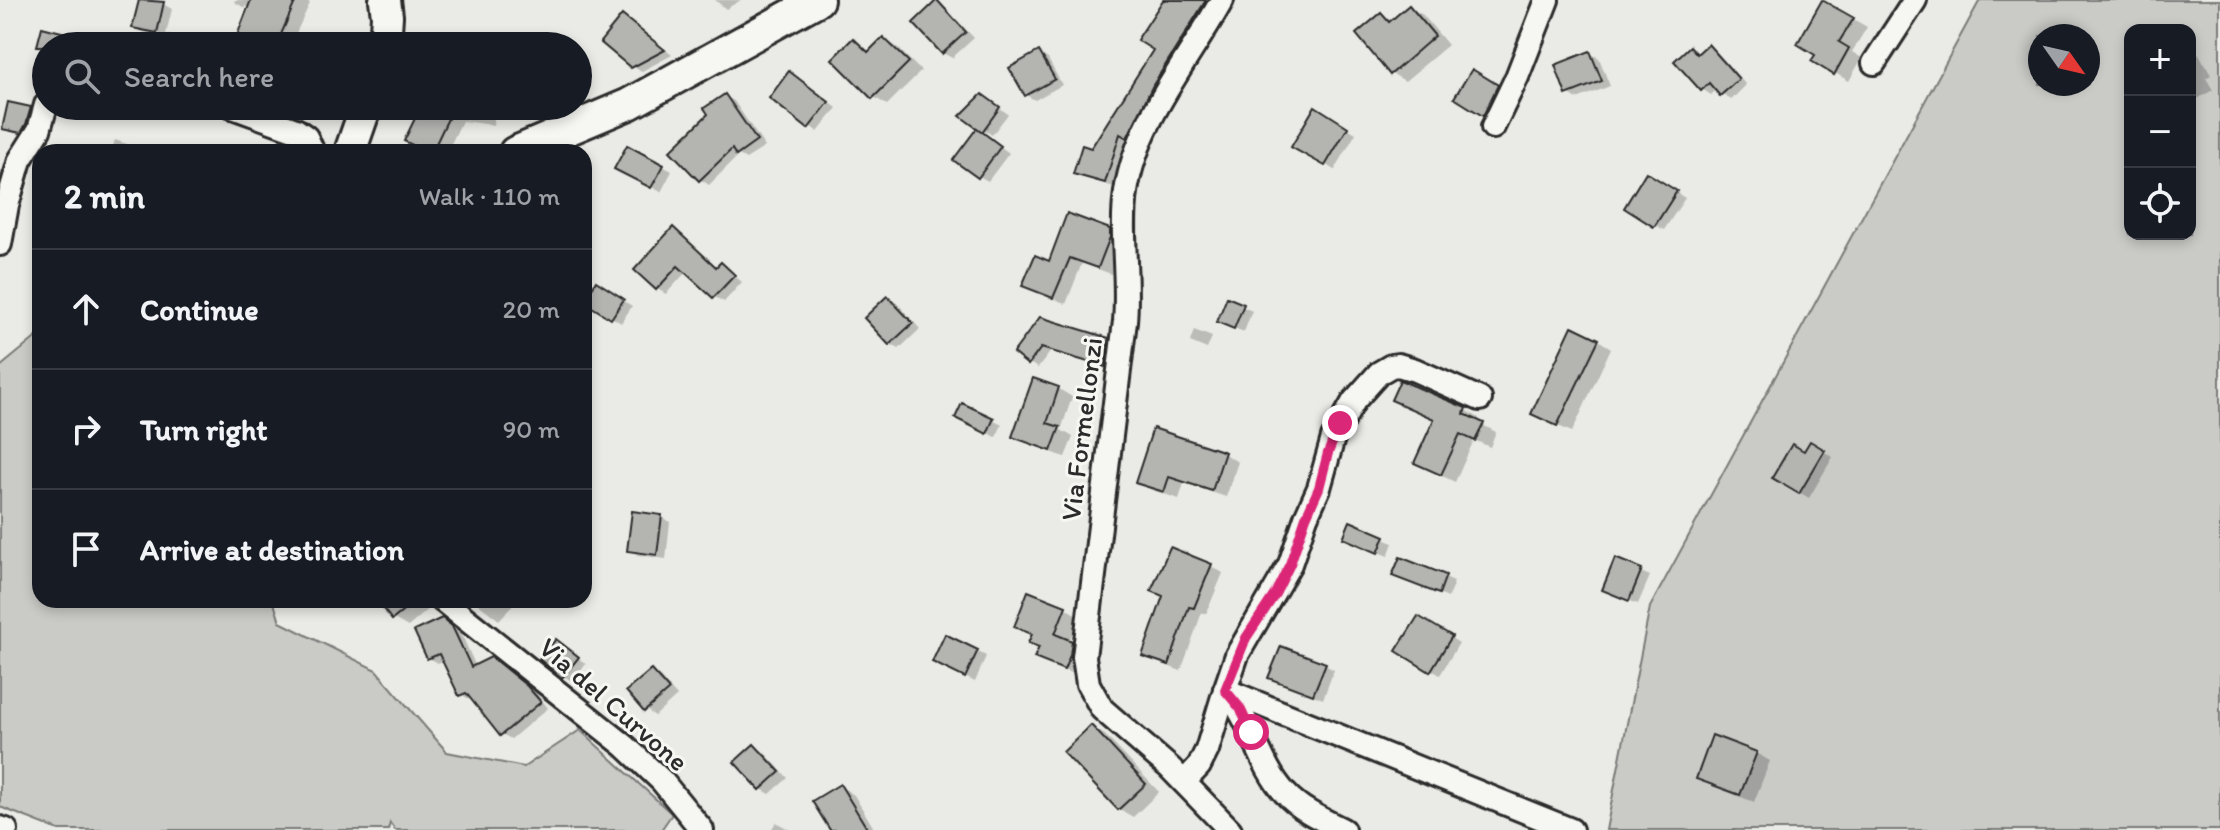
<!DOCTYPE html>
<meta charset="utf-8">
<style>
body{margin:0;font-family:Itim,sans-serif;background:#20242c;color:#f1f3f6}
.controls{position:absolute;right:24px;top:24px;display:grid;overflow:hidden;border-radius:16px;box-shadow:0 4px 12px #0003}
.controls button{width:72px;height:72px;display:grid;place-items:center;padding:0;border:0;border-bottom:2px solid #363941;background:#171b24;color:#f1f3f6;font:40px sans-serif}
.compass{position:absolute;left:2028px;top:24px;width:72px;height:72px;border-radius:50%;background:#171b24;box-shadow:0 4px 12px #0003;rotate:124deg}
.stop{position:absolute;width:24px;height:24px;margin:-18px;border:6px solid #db2777;border-radius:50%;background:#fff}
.stop.end{background:#db2777;border-color:#fff;box-shadow:0 2px 8px #0008}
.list{margin:0;padding:0;list-style:none}
h2{display:flex;justify-content:space-between;align-items:center;height:104px;margin:0;padding:0 32px;font-size:34px}
h2 small{font-size:26px;font-weight:400;color:#9ea1a6}
.list li{display:grid;grid-template-columns:52px 1fr auto;gap:24px;align-items:center;box-sizing:border-box;height:120px;padding:0 32px;border-top:2px solid #363941}
.list b{display:block;font-size:30px;white-space:nowrap}
.list em{font-size:26px;font-style:normal;color:#9ea1a6}
.icon{flex:none;width:44px;height:44px;fill:none;stroke:currentColor;stroke-width:2;stroke-linecap:round;stroke-linejoin:round}
.map{position:relative;flex:none;width:2220px;height:830px;overflow:hidden}
.search{position:absolute;background:#171b24;box-shadow:0 4px 12px #0003;left:32px;top:32px;width:560px;height:88px;display:flex;align-items:center;gap:20px;box-sizing:border-box;padding:0 28px;border-radius:44px;color:#9ea1a6;font-size:30px}
.panel{position:absolute;background:#171b24;box-shadow:0 4px 12px #0003;left:32px;top:144px;width:560px;height:464px;border-radius:24px}
.map>svg:first-child{display:block}
.green{fill:#cacac7;stroke:#7a7a79;stroke-width:2;fill-rule:evenodd}
.shadow{fill:#0003}
.building{fill:#b4b4b1;stroke:#2b2b2b;stroke-width:2}
.lines{fill:none;stroke-linecap:round;stroke-linejoin:round}
.street-casing{stroke:#2b2b2b;stroke-width:28}
.secondary-casing{stroke:#2b2b2b;stroke-width:36}
.street{stroke:#f6f6f2;stroke-width:22}
.secondary{stroke:#f6f6f2;stroke-width:30}
.route{stroke:#db2777;stroke-width:10}
.labels{text-anchor:middle;stroke-width:6;stroke-linejoin:round;paint-order:stroke}
.street-label{font-size:28px;fill:#2b2b2b;stroke:#f6f6f2}
</style>
<div class="map">
<svg width="2220" height="830" viewBox="0 0 2220 830">
<rect width="100%" height="100%" fill="#eaeae6"/>
<filter id="ink" filterUnits="userSpaceOnUse"><feTurbulence type="fractalNoise" baseFrequency=".0125" numOctaves="2"/><feDisplacementMap in="SourceGraphic" scale="16" xChannelSelector="R" yChannelSelector="G"/><feConvolveMatrix kernelMatrix="1 2 1 2 8 2 1 2 1" color-interpolation-filters="sRGB"/></filter>
<g filter="url(#ink)">
<g class="green">
<path d="M1980 0H2220V830H1606L1650 607ZM2130 30H2190V234H2130ZM2040 36H2088V84H2040Z"/>
<path d="M40 334V600H273L280 622 376 670 447 752 524 767 580 730 672 814 661 830H395L390 823 388 830H59L0 807V367Z"/>
</g>
<g class="shadow">
<path d="M141 0 163 4 172 9 166 34 207 46H163L166 37 143 32 134 27Z"/>
<path d="M235 0H305L310 3 290 46H235L257 12 245 6V8L234 2Z"/>
<path d="M715 0H741L726 9Z"/>
<path d="M1176 0H1217L1136 141 1129 137 1114 187 1085 178 1076 173 1092 151 1156 50Z"/>
<path d="M1823 2 1867 27 1852 52 1862 58 1849 81 1814 61 1818 54Z"/>
<path d="M937 3 946 8 974 38 952 58 943 53Z"/>
<path d="M1409 7 1423 15 1448 45 1405 81 1391 73 1381 15 1391 21Z"/>
<path d="M623 17 631 22 672 55 642 71 632 66Z"/>
<path d="M43 30 84 46H46V68H44L35 63Z"/>
<path d="M884 39 897 47 921 71 887 105 874 97 853 41 871 52Z"/>
<path d="M1708 47 1717 52 1746 85 1731 100 1717 89 1711 95 1702 89 1691 49 1700 54Z"/>
<path d="M2190 49 2199 54 2211 75 2206 78 2213 90 2190 103Z"/>
<path d="M1039 53 1048 59 1062 85 1035 100 1026 95Z"/>
<path d="M1590 53 1599 58 1610 86 1577 99 1568 93Z"/>
<path d="M1473 72 1506 92 1493 119 1457 97Z"/>
<path d="M799 79 837 108 818 132 771 98Z"/>
<path d="M725 96 734 101 765 147 746 159 739 155 709 185 700 179 711 115Z"/>
<path d="M991 102 1008 114 992 135 963 116Z"/>
<path d="M423 106H495L493 125 462 121 447 152H429Z"/>
<path d="M30 109 39 114 30 136 14 133 5 128Z"/>
<path d="M1315 109 1356 133 1335 170 1294 146Z"/>
<path d="M985 135 1009 153 988 181 979 176Z"/>
<path d="M115 140 151 152H111Z"/>
<path d="M628 148 672 171 661 192 617 168Z"/>
<path d="M0 170 11 176 0 217Z"/>
<path d="M1647 175 1685 198 1664 230 1626 207Z"/>
<path d="M673 230 682 235 718 268 721 265 742 282 724 302 715 297 687 271 666 294 657 289 636 269Z"/>
<path d="M1109 231 1122 238V245L1111 274 1082 263 1066 304 1025 285 1050 263Z"/>
<path d="M596 284 632 306 621 323 586 301Z"/>
<path d="M888 298 897 303 920 329 899 349 890 344Z"/>
<path d="M1228 300 1252 311 1244 332 1229 326Z"/>
<path d="M1041 320 1108 340 1117 345 1114 370 1051 351 1038 368 1029 363Z"/>
<path d="M1194 330 1212 337 1207 349 1190 342Z"/>
<path d="M1598 340 1611 348 1572 432 1547 421Z"/>
<path d="M1034 381 1059 389 1072 397 1061 430 1073 437 1065 457 1029 444 1015 436Z"/>
<path d="M963 405 1002 425 996 437 966 422Z"/>
<path d="M1465 410 1479 418 1477 422 1496 432 1490 447 1474 440 1455 482 1430 470Z"/>
<path d="M1811 444 1833 457 1809 498 1775 478 1804 454Z"/>
<path d="M1224 454 1238 462 1226 497 1184 483 1179 499 1152 490 1138 482Z"/>
<path d="M661 517 670 522 666 559 638 555 629 550Z"/>
<path d="M1351 524 1393 543 1388 556 1354 542Z"/>
<path d="M1401 559 1454 582 1448 598 1404 580Z"/>
<path d="M1616 561 1650 576 1638 604 1613 594Z"/>
<path d="M1211 566 1223 573 1206 614 1202 612 1181 671 1157 662 1145 655Z"/>
<path d="M1029 594 1065 608 1079 616 1069 642 1085 651 1079 676 1051 665 1037 657 1041 648 1033 636 1016 626Z"/>
<path d="M378 600H425L431 607 408 627 394 619Z"/>
<path d="M473 600H510L514 604 499 620Z"/>
<path d="M1419 618 1459 643 1440 675 1399 650Z"/>
<path d="M452 626 461 633 476 667 501 665 537 694 548 708 511 739 502 734 473 698 470 700 461 694 444 660 438 663 429 658Z"/>
<path d="M946 636 986 656 975 682 943 666Z"/>
<path d="M557 641 586 664 572 681 563 676Z"/>
<path d="M1325 665 1334 670 1323 699 1280 682Z"/>
<path d="M651 672 660 677 677 696 655 716 646 710Z"/>
<path d="M1091 727 1105 735 1159 792 1133 817 1119 809Z"/>
<path d="M754 746 763 751 788 778 770 794 761 789Z"/>
<path d="M1756 753 1770 761 1754 802 1712 786 1698 778Z"/>
<path d="M840 786 854 795 875 830H832Z"/>
<path d="M776 822 790 830H771Z"/>
</g>
<g class="building">
<path d="M139 0 164 2 157 33 132 28Z"/>
<path d="M251 0H296L276 46H233Z"/>
<path d="M937 0 966 32 942 54 913 23Z"/>
<path d="M1163 0H1206L1153 85 1127 138 1120 134 1105 183 1073 174 1082 145 1091 148 1153 50 1137 40Z"/>
<path d="M1822 0 1854 18 1839 42 1849 48 1834 75 1811 61 1815 55 1797 44Z"/>
<path d="M1409 5 1435 36 1390 75 1356 34 1381 13 1389 22Z"/>
<path d="M622 15 665 50 631 68 600 42Z"/>
<path d="M42 27 93 40 92 46H37Z"/>
<path d="M883 37 909 62 872 99 832 59 853 38 868 52Z"/>
<path d="M1708 44 1739 79 1720 96 1709 83 1701 91 1674 61 1690 46 1697 54Z"/>
<path d="M1039 51 1055 79 1025 96 1009 68Z"/>
<path d="M1590 51 1602 81 1566 95 1555 65Z"/>
<path d="M1472 69 1498 85 1483 116 1454 98Z"/>
<path d="M789 71 829 102 808 129 769 98Z"/>
<path d="M725 94 757 141 736 156 732 149 699 181 670 151 708 114 704 108Z"/>
<path d="M982 94 1000 107 982 132 960 116Z"/>
<path d="M8 102 31 107 26 124 21 133 2 129Z"/>
<path d="M421 106H454L432 152H427L404 141Z"/>
<path d="M1315 106 1348 127 1325 166 1291 147Z"/>
<path d="M977 128 1001 146 978 178 953 160Z"/>
<path d="M627 145 664 165 651 188 614 169Z"/>
<path d="M1646 172 1677 191 1654 227 1624 208Z"/>
<path d="M1067 213 1110 229V237L1098 268 1070 258 1053 298 1022 286 1035 255 1049 261Z"/>
<path d="M673 227 716 267 721 262 735 275 713 298 678 266 656 290 634 270Z"/>
<path d="M596 281 624 299 611 319 584 302Z"/>
<path d="M887 296 913 323 889 345 864 318Z"/>
<path d="M1227 297 1244 304 1234 329 1217 322Z"/>
<path d="M1040 317 1109 338 1105 367 1041 348 1028 365 1013 353Z"/>
<path d="M1572 326 1599 339 1557 426 1531 414Z"/>
<path d="M1033 378 1059 387 1047 423 1060 427 1051 451 1012 437Z"/>
<path d="M1400 380 1466 408 1464 414 1484 423 1475 441 1460 434 1441 475 1414 463 1434 419 1391 400Z"/>
<path d="M962 403 994 418 987 434 955 418Z"/>
<path d="M1153 428 1225 452 1212 491 1169 477 1164 492 1135 483Z"/>
<path d="M1810 441 1825 450 1799 494 1772 478 1792 444 1804 451Z"/>
<path d="M632 511 662 515 657 555 627 551Z"/>
<path d="M1350 521 1385 536 1378 553 1343 538Z"/>
<path d="M1170 547 1212 564 1194 608 1189 607 1169 665 1142 656 1163 596 1151 591Z"/>
<path d="M1400 557 1446 575 1439 594 1392 576Z"/>
<path d="M1615 558 1642 569 1629 601 1602 590Z"/>
<path d="M1028 591 1066 606 1055 634 1072 641 1070 655 1064 670 1034 658 1039 647 1028 643 1032 634 1014 627Z"/>
<path d="M376 600H417L392 620Z"/>
<path d="M1418 616 1452 636 1430 672 1396 651Z"/>
<path d="M442 618 452 626 471 667 491 657 527 686 541 702 500 736 466 693 459 696 439 654 427 659 414 631Z"/>
<path d="M945 634 978 650 965 678 932 662Z"/>
<path d="M556 639 579 657 562 678 539 659Z"/>
<path d="M1281 646 1326 663 1313 695 1268 678Z"/>
<path d="M651 670 669 690 644 712 626 691Z"/>
<path d="M1091 725 1146 784 1118 810 1063 752Z"/>
<path d="M1712 735 1757 752 1740 795 1696 779Z"/>
<path d="M754 744 780 772 760 790 734 762Z"/>
<path d="M840 784 868 830H830L812 801Z"/>
</g>
<g class="lines">
<defs>
<g id="street">
<path d="M1222 0C1189 60 1136 122 1126 192 1120 234 1129 278 1125 321L1084 657 1088 684 1102 709 1170 768 1230 830"/>
<path d="M1874 63 1915 0"/>
<path d="M230 106 296 130 306 137 313 152"/>
<path d="M1493 127 1517 77 1547 0"/>
<path d="M0 244 7 205 20 160 39 130 46 105"/>
<path d="M442 600 625 746 662 781 702 830"/>
<path d="M1225 690 1571 830"/>
<path d="M1225 690C1252 720 1259 765 1285 793 1300 810 1323 820 1343 830"/>
<path d="M1184 782 1199 766 1207 750 1225 690 1237 655 1290 564 1306 517 1319 488 1333 438 1354 401 1379 373 1391 366 1398 365 1415 370 1480 399"/>
<path d="M0 828 6 830"/>
</g>
<g id="secondary">
<path d="M385 46 387 16 385 0"/>
<path d="M350 152 366 106"/>
<path d="M515 152 629 104 818 0"/>
</g>
</defs>
<use href="#street" class="street-casing"/>
<use href="#secondary" class="secondary-casing"/>
<use href="#street" class="street"/>
<use href="#secondary" class="secondary"/>
</g>
</g>
<g class="lines" filter="url(#ink)">
<path class="route" d="M1251 732 1240 708 1225 690 1246 638 1275 594 1290 564 1306 517 1319 488 1328 453 1340 423"/>
</g>
<g class="labels">
<g class="street-label">
<text transform="translate(1081 429) rotate(-83)" y="10">Via Formellonzi</text>
<text transform="translate(614 704) rotate(41)" y="10">Via del Curvone</text>
</g>
</g>
</svg>
<div class="controls">
<button>+</button>
<button>−</button>
<button><svg class="icon" aria-label="locate" viewBox="0 0 24 24"><circle cx="12" cy="12" r="6"/><path d="M12 2v4M12 18v4M2 12h4M18 12h4"/></svg></button>
</div>
<svg class="compass" viewBox="-18 -18 36 36"><path d="M0-13l5 13h-10z" fill="#e53935"/><path d="M0 13l5-13h-10z" fill="#9ea1a6"/></svg>
<div class="stop" style="left:1251px;top:732px"></div>
<div class="stop end" style="left:1340px;top:423px"></div>
<div class="search"><svg class="icon" aria-label="search" viewBox="0 0 24 24"><circle cx="10" cy="10" r="6"/><path d="M15 15l6 6"/></svg>Search here</div>
<section class="panel">
<h2>2 min<small>Walk · 110 m</small></h2>
<ul class="list">
<li><svg class="icon" aria-label="ahead" viewBox="0 0 24 24"><path d="M12 20V5M6 11l6-6 6 6"/></svg><div><b>Continue</b></div><em>20 m</em></li>
<li><svg class="icon" aria-label="right" viewBox="0 0 24 24"><path d="M7 20v-9h11M14 6l5 5-5 5"/></svg><div><b>Turn right</b></div><em>90 m</em></li>
<li><svg class="icon" aria-label="arrive" viewBox="0 0 24 24"><path d="M6 21V4h12l-3 4 3 4H6"/></svg><div><b>Arrive at destination</b></div></li>
</ul>
</section>
</div>
